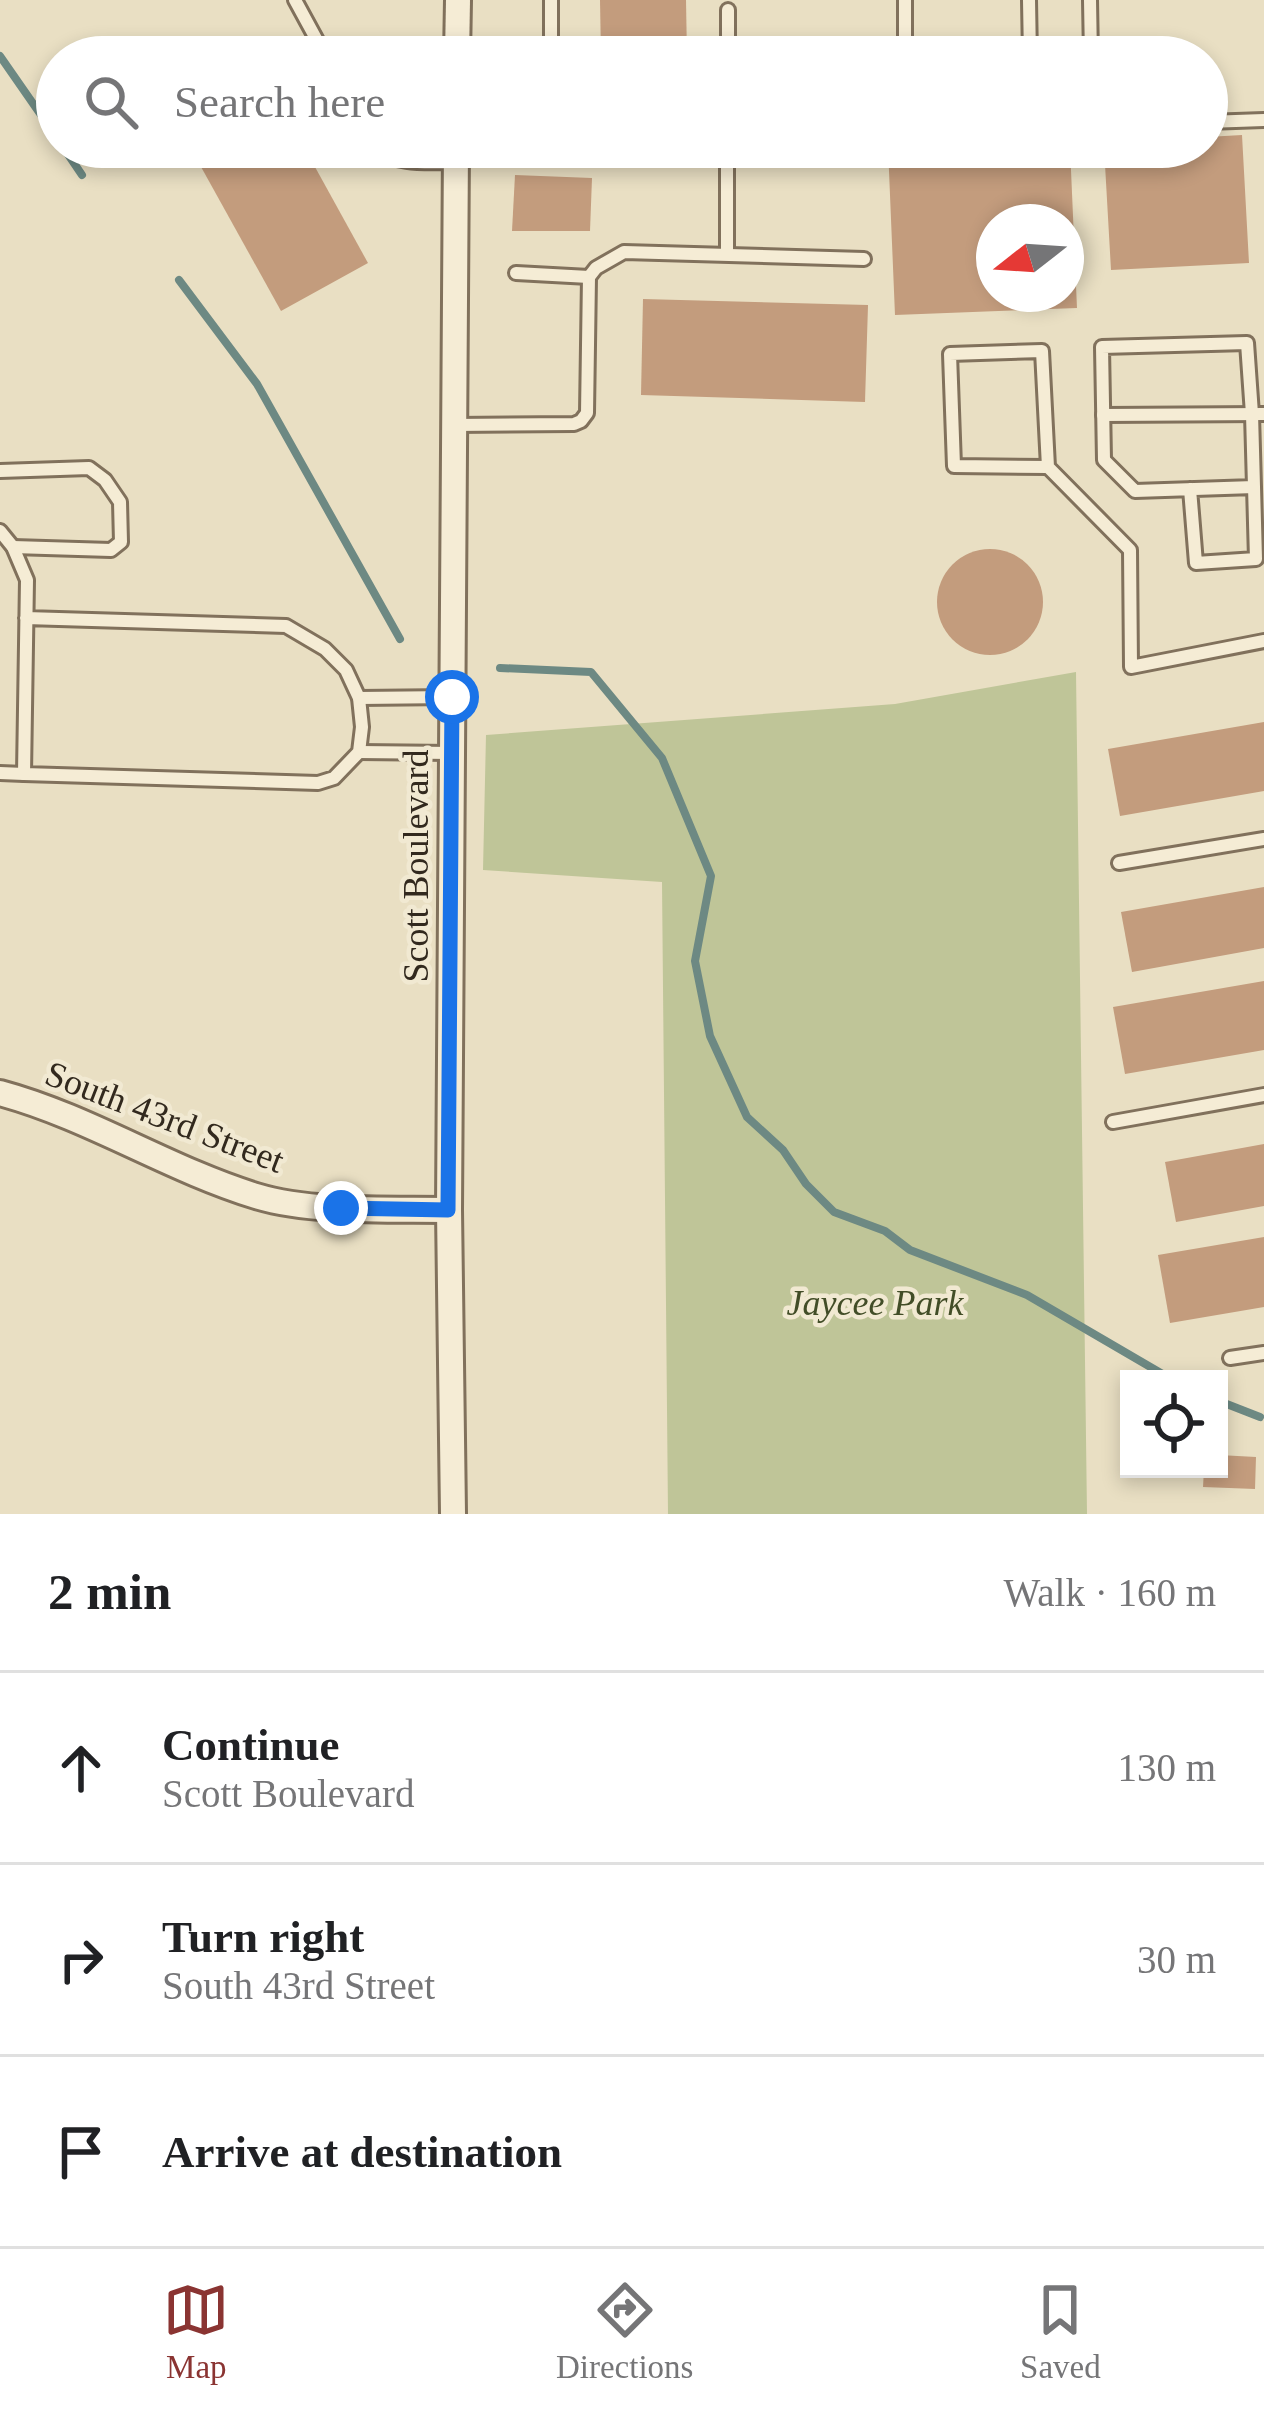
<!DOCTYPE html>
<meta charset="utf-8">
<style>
body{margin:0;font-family:"Times New Roman",serif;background:#f6f6f6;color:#202124}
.controls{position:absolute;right:36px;bottom:36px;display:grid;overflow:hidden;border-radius:0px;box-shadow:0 6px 18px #0003}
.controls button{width:108px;height:108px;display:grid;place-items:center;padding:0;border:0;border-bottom:3px solid #e0e0e0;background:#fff;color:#202124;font:60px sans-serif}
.compass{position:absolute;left:976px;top:204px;width:108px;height:108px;border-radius:50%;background:#fff;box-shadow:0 6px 18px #0003;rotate:253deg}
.stop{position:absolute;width:36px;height:36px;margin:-27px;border:9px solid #1a73e8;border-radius:50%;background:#fff}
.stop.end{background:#1a73e8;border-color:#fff;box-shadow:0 3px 12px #0008}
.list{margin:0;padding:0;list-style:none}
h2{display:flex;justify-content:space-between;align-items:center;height:156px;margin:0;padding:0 48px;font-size:51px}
h2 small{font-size:39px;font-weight:400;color:#757577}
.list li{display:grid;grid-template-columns:78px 1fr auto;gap:36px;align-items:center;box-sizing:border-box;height:192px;padding:0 48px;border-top:3px solid #e0e0e0}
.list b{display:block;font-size:45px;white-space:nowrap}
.list p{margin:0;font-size:39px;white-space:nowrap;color:#757577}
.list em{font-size:39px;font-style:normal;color:#757577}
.icon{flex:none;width:66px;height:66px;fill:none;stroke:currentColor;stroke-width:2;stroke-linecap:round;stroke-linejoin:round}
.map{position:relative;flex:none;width:1264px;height:1514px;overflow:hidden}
.search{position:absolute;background:#fff;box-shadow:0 6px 18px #0003;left:36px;right:36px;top:36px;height:132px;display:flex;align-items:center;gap:30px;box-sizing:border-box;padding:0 42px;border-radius:66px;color:#757577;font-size:45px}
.sheet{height:732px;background:#fff}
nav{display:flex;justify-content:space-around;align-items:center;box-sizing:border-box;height:168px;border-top:3px solid #e0e0e0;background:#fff;font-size:33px;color:#757577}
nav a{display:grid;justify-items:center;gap:6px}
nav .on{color:#8a3432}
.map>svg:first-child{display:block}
.green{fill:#bfc598}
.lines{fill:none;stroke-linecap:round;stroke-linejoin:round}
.stream{stroke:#6d8983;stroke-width:8}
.building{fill:#c39c7d;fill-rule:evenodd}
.service-casing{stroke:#81715c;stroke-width:18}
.minor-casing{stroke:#81715c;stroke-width:30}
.service{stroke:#f5ecd5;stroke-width:12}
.minor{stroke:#f5ecd5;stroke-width:24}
.route{stroke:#1a73e8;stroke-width:15}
.labels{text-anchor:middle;stroke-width:9;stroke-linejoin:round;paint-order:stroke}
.street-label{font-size:36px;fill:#32291e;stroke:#f1e9d2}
.park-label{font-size:36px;font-style:italic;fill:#424d27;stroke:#f1e9d2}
</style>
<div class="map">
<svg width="1264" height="1514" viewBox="0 0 1264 1514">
<rect width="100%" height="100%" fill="#e9dfc3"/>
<path class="green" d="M1076 672 1087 1514H668L662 882 483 870 486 735 895 704Z"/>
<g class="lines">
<g class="stream">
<path d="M0 56 57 138"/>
<path d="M63 147 82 175"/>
<path d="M179 280 257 384 400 639"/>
<path d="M500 668 591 672 662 758 711 876 695 961 710 1036 747 1117 783 1150 806 1184 834 1212 885 1231 910 1250 1027 1295 1171 1379"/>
<path d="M1219 1401 1260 1417"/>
</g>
</g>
<g class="building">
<path d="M600 0H686L687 57H601Z"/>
<path d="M1242 135 1249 263 1111 270 1104 147H1207V137Z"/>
<path d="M190 147H304L368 263 281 311Z"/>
<path d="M888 147H1070L1077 308 895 315ZM994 222H1066V294H994Z"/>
<path d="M515 175 592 178 590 231H512Z"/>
<path d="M643 299 868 305 865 402 641 395Z"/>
<circle cx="990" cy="602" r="53"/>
<path d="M1264 722V791L1120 816 1108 749Z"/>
<path d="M1264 887V948L1132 972 1121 912Z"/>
<path d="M1264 981V1050L1125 1074 1113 1007Z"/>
<path d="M1264 1144V1206L1176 1222 1165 1162Z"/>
<path d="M1264 1237V1307L1170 1323 1158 1255Z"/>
<path d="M1219 1455 1256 1457 1255 1489 1203 1487 1204 1469H1219Z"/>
</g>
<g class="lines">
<defs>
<g id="service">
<path d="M295 0 326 57"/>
<path d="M551 0V57"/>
<path d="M905 0V57"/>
<path d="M1029 0 1030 57"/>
<path d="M1090 0 1091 57"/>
<path d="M728 57V10"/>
<path d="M1207 122 1264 120"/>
<path d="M374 147C397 166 427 162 455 162"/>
<path d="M727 254V147"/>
<path d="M516 273 589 277"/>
<path d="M1103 415 1264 414"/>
<path d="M454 425 574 424 581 421 587 413 589 277 596 268 624 252 864 259"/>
<path d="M1048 467 954 466 950 354 1042 351 1048 467 1130 550 1131 667 1264 641"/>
<path d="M0 471 89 468 105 480 120 502 121 542 111 550 13 547"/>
<path d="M1190 489 1196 563 1256 559 1252 414 1247 343 1102 347 1104 460 1135 491 1254 487"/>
<path d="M0 531 13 547 27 580 24 774 318 783 334 778 359 752 362 727 359 698 346 670 325 649 286 626 26 618"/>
<path d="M359 698 452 697"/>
<path d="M359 752 452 753"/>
<path d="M0 773 24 774"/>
<path d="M1119 863 1264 839"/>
<path d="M1113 1122 1264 1095"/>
<path d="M1230 1358 1264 1353"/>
</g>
<g id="minor">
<path d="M457 57 458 0"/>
<path d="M0 1093C89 1117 168 1169 256 1196 312 1213 390 1209 449 1210"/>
<path d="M453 1514 449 1210 456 147"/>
</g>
</defs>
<use href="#service" class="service-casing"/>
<use href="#minor" class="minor-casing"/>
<use href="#service" class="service"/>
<use href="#minor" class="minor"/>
</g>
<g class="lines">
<path class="route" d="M341 1208 448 1210 452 697"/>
</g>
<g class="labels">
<g class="street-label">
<text transform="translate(415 866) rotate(-90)" y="13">Scott Boulevard</text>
<text transform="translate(165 1116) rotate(21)" y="13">South 43rd Street</text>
</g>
<g class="park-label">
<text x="875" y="1315">Jaycee Park</text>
</g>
</g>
</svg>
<div class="controls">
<button><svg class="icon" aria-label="locate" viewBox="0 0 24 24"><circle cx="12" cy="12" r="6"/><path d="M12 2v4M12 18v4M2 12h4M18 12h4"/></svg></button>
</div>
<svg class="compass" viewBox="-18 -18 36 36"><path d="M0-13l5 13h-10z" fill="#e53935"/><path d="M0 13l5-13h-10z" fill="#757577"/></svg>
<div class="stop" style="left:452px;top:697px"></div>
<div class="stop end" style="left:341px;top:1208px"></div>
<div class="search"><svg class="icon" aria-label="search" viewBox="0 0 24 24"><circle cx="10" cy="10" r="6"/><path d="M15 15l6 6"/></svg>Search here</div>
</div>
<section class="sheet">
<h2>2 min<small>Walk · 160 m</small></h2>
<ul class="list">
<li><svg class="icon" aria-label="ahead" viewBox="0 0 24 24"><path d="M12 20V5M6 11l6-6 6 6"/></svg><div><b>Continue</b><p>Scott Boulevard</p></div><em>130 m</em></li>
<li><svg class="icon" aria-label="right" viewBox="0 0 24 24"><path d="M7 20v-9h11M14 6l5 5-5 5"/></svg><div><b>Turn right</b><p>South 43rd Street</p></div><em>30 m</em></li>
<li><svg class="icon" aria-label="arrive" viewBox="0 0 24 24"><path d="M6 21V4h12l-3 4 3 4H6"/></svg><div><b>Arrive at destination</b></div></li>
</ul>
</section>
<nav>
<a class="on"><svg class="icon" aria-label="map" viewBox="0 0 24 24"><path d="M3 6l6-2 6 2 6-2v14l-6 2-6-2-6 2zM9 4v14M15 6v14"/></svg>Map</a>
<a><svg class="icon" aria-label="directions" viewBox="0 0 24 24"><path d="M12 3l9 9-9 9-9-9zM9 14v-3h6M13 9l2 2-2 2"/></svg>Directions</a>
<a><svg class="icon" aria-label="saved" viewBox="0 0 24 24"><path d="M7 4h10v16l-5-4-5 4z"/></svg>Saved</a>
</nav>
